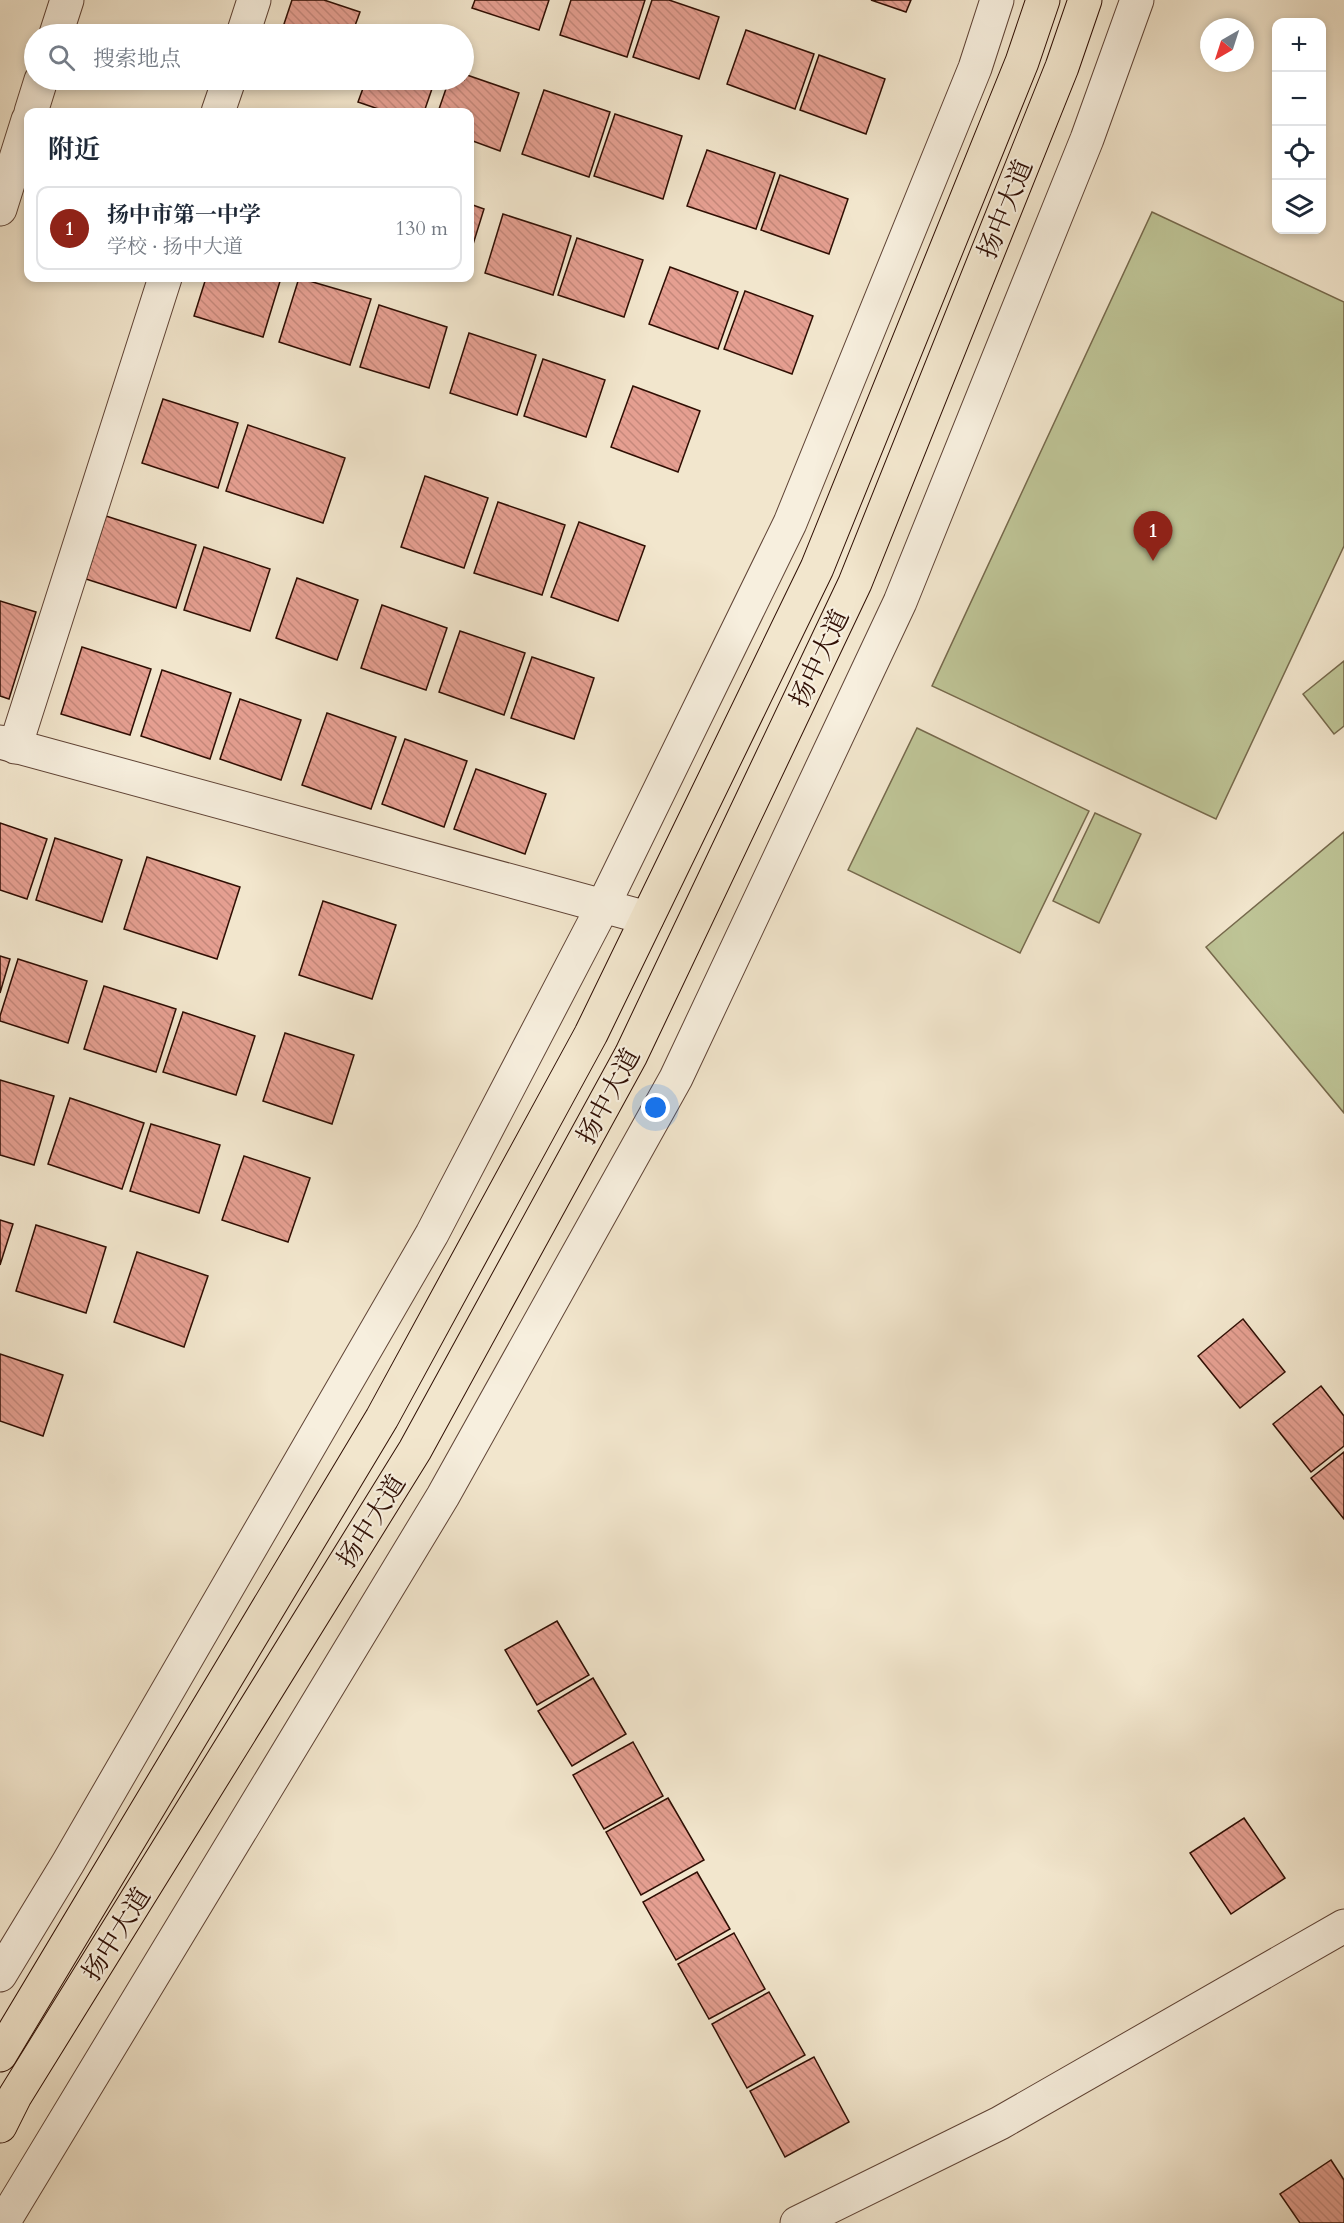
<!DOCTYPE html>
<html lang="zh">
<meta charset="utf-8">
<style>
body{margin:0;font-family:Cardo,"Noto Serif SC",serif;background:#f2f2f3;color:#1f2937}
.controls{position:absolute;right:18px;top:18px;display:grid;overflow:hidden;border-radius:12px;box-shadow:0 3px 9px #0003}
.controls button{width:54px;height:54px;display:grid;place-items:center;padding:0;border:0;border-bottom:2px solid #e0e1e3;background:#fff;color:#1f2937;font:30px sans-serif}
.compass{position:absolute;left:1200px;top:18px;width:54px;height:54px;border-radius:50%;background:#fff;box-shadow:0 3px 9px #0003;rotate:219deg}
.you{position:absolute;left:656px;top:1108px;width:21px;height:21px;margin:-15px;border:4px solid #fff;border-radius:50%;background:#1a73e8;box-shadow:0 0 0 9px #1a73e833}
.badge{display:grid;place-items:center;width:39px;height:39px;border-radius:50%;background:#8f2418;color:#fff;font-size:20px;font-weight:700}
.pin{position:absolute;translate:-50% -50px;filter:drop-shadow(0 2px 3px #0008)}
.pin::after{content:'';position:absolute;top:32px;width:21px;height:18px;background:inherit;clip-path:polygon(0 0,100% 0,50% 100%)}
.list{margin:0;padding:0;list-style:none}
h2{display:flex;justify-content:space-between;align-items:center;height:78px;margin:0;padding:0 24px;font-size:26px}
h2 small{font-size:20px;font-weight:400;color:#747a83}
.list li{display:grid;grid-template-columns:39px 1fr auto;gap:18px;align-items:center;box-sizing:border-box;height:84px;margin:0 12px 12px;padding:0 12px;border:2px solid #e0e1e3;border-radius:12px}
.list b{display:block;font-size:22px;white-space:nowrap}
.list p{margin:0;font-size:20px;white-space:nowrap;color:#747a83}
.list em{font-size:20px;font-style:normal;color:#747a83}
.icon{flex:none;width:33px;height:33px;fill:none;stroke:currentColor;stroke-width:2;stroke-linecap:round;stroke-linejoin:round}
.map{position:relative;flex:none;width:1344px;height:2223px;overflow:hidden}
.search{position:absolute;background:#fff;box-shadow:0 3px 9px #0003;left:24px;top:24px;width:450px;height:66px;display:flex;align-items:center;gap:15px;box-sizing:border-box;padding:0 21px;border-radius:33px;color:#747a83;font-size:22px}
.panel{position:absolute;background:#fff;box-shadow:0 3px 9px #0003;left:24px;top:108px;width:450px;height:174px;border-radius:12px}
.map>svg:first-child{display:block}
.grass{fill:#bec496;stroke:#76694c;stroke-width:1.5}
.building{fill:url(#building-back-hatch);stroke:#2f0e03;stroke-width:1.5}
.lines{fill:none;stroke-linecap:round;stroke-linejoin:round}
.minor-casing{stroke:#604436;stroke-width:35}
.major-casing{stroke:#2f0e03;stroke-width:35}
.minor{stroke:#f7efde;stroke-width:33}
.major{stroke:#f2e6cd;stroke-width:33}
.labels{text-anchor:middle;stroke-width:4.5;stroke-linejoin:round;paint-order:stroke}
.street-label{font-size:26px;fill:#2f0e03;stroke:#f7efde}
</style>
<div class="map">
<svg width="1344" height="2223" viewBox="0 0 1344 2223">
<defs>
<pattern id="building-back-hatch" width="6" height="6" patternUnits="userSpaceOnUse" patternTransform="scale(1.5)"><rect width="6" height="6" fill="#e59f91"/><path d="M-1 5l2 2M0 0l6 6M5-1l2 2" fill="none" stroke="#c5887b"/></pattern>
</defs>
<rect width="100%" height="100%" fill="#f2e6cd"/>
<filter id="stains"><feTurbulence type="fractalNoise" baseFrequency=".00333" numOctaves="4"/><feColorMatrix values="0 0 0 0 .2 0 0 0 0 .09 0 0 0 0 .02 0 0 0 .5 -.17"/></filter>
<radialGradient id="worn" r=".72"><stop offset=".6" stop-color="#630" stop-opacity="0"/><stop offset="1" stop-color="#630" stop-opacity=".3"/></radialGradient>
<g class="grass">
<path d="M1152 212 1344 302V546L1216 819 932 686Z"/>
<path d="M1344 661V726L1334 734 1303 694Z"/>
<path d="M917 728 1089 811 1020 953 848 870Z"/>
<path d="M1095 813 1141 834 1099 923 1053 901Z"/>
<path d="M1344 832V1113L1206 947Z"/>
</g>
<g class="building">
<path d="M292 0H324L360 12 352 34H306L283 27Z"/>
<path d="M475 0H549L539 30 472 8Z"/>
<path d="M571 0H645L627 57 560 35Z"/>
<path d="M652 0H669L719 17 699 79 633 57Z"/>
<path d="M871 0H911L906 12Z"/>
<path d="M746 30 814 54 795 109 727 84Z"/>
<path d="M819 55 885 79 866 134 800 110Z"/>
<path d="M464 74 519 93 500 151 470 140V112H438L449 80H464Z"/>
<path d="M366 80H435L424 112H387L358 102Z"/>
<path d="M544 90 610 112 589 177 522 154Z"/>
<path d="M615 114 682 136 663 199 594 176Z"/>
<path d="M707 150 775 173 756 229 687 206Z"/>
<path d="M780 175 848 199 829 254 761 230Z"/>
<path d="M470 204 484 209 470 254Z"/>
<path d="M503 214 571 236 553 295 485 273Z"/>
<path d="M577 238 643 260 624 317 558 295Z"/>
<path d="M670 267 738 292 718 349 649 324Z"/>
<path d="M206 278H281L263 337 194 316Z"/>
<path d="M299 278 371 299 350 365 279 342Z"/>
<path d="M745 291 813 316 792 374 724 349Z"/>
<path d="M379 305 447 327 429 388 360 367Z"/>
<path d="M469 333 536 355 517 415 450 393Z"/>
<path d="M543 359 605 380 586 437 524 416Z"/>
<path d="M633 386 700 411 678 472 611 447Z"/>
<path d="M163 399 238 423 218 488 142 463Z"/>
<path d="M248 425 345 458 323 523 226 491Z"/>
<path d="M425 476 488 498 464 568 401 547Z"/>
<path d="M498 502 565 525 542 595 474 573Z"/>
<path d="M106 516 196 545 176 608 86 579Z"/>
<path d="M579 522 645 546 618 621 551 597Z"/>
<path d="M204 547 270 569 250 631 184 610Z"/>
<path d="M297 578 358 600 337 660 276 638Z"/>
<path d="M0 601 36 612 9 699 0 696Z"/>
<path d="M382 605 447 628 426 690 361 668Z"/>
<path d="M460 631 525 653 504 715 439 692Z"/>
<path d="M82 647 151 669 130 735 61 714Z"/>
<path d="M532 657 594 678 574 739 511 718Z"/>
<path d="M162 670 231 693 210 759 141 736Z"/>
<path d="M240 699 301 720 281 780 220 759Z"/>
<path d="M327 713 396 737 371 809 302 785Z"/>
<path d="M405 739 467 761 444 827 382 804Z"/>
<path d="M476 769 546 794 525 854 454 829Z"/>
<path d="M0 823 47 839 27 899 0 890Z"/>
<path d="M55 838 122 860 102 922 36 900Z"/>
<path d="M147 857 240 887 217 959 124 929Z"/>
<path d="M323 901 396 925 372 999 299 975Z"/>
<path d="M0 956 10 959 0 993Z"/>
<path d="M18 959 87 981 68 1043 0 1021V1016Z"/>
<path d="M104 986 176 1009 156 1072 84 1049Z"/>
<path d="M183 1012 255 1036 236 1095 163 1072Z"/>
<path d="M285 1033 354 1055 332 1124 263 1101Z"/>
<path d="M0 1080 54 1096 34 1165 0 1155Z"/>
<path d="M70 1098 144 1123 122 1189 48 1164Z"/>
<path d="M151 1124 220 1145 199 1213 130 1191Z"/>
<path d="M244 1156 310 1178 288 1242 222 1220Z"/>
<path d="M0 1220 13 1224 0 1265Z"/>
<path d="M36 1225 106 1247 86 1313 16 1291Z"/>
<path d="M137 1252 208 1276 184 1347 114 1322Z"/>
<path d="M1243 1319 1285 1372 1240 1408 1198 1356Z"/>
<path d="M0 1354 63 1375 43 1436 0 1421Z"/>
<path d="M1321 1386 1344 1416V1446L1311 1472 1273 1424Z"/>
<path d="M1344 1452V1519L1311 1478Z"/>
<path d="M557 1621 589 1675 537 1705 505 1650Z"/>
<path d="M593 1678 626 1734 572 1766 538 1711Z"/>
<path d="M633 1742 663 1796 604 1829 573 1775Z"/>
<path d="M668 1798 704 1860 641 1895 606 1832Z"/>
<path d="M1244 1818 1285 1878 1231 1914 1190 1853Z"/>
<path d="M697 1872 730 1929 676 1960 643 1902Z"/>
<path d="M734 1933 765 1989 709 2019 678 1964Z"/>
<path d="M769 1992 805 2055 747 2088 712 2024Z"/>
<path d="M814 2057 849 2122 785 2157 750 2091Z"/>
<path d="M1331 2160 1344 2180V2223H1300L1280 2194Z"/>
</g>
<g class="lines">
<defs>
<g id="minor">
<path d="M56 34 67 0"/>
<path d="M243 34 254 0"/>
<path d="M31 112 41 80"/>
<path d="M218 112 229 80"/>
<path d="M0 209 28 120"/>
<path d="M0 742 647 918"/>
<path d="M15 747 165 278"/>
<path d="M0 1975 68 1863 432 1234 603 906 790 523 975 68 997 0"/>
<path d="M3 2223 443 1496 676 1078 900 602 1087 139 1137 0"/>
<path d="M797 2223 1000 2123 1344 1926"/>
</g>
<g id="major">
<path d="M0 2055 382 1418 591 1034 817 568 1022 62 1043 0"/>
<path d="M0 2126 15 2096 415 1450 631 1055 855 583 1062 67 1085 0"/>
</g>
</defs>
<use href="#minor" class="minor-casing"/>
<use href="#major" class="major-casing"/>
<use href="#minor" class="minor"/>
<use href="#major" class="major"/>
</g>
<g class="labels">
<g class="street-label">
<text transform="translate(1005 209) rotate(-68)" y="9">扬中大道</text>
<text transform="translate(819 658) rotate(-65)" y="9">扬中大道</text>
<text transform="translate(608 1096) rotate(-62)" y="9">扬中大道</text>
<text transform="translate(371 1521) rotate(-58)" y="9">扬中大道</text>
<text transform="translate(116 1934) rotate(-58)" y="9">扬中大道</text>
</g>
</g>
<rect width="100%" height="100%" filter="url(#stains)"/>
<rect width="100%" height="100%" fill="url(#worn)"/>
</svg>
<div class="controls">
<button>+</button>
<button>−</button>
<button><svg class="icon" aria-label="locate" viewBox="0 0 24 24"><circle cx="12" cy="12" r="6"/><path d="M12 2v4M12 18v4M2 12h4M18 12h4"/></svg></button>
<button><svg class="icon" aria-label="layers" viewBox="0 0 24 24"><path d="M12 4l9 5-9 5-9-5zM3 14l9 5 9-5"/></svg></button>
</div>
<svg class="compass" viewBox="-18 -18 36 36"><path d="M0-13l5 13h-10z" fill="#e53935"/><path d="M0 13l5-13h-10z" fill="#747a83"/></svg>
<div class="you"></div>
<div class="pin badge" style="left:1153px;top:561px">1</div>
<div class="search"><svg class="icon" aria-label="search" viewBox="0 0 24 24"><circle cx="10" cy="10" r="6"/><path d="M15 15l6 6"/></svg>搜索地点</div>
<section class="panel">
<h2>附近<small></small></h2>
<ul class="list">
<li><span class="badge">1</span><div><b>扬中市第一中学</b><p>学校 · 扬中大道</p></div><em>130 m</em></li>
</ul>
</section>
</div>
